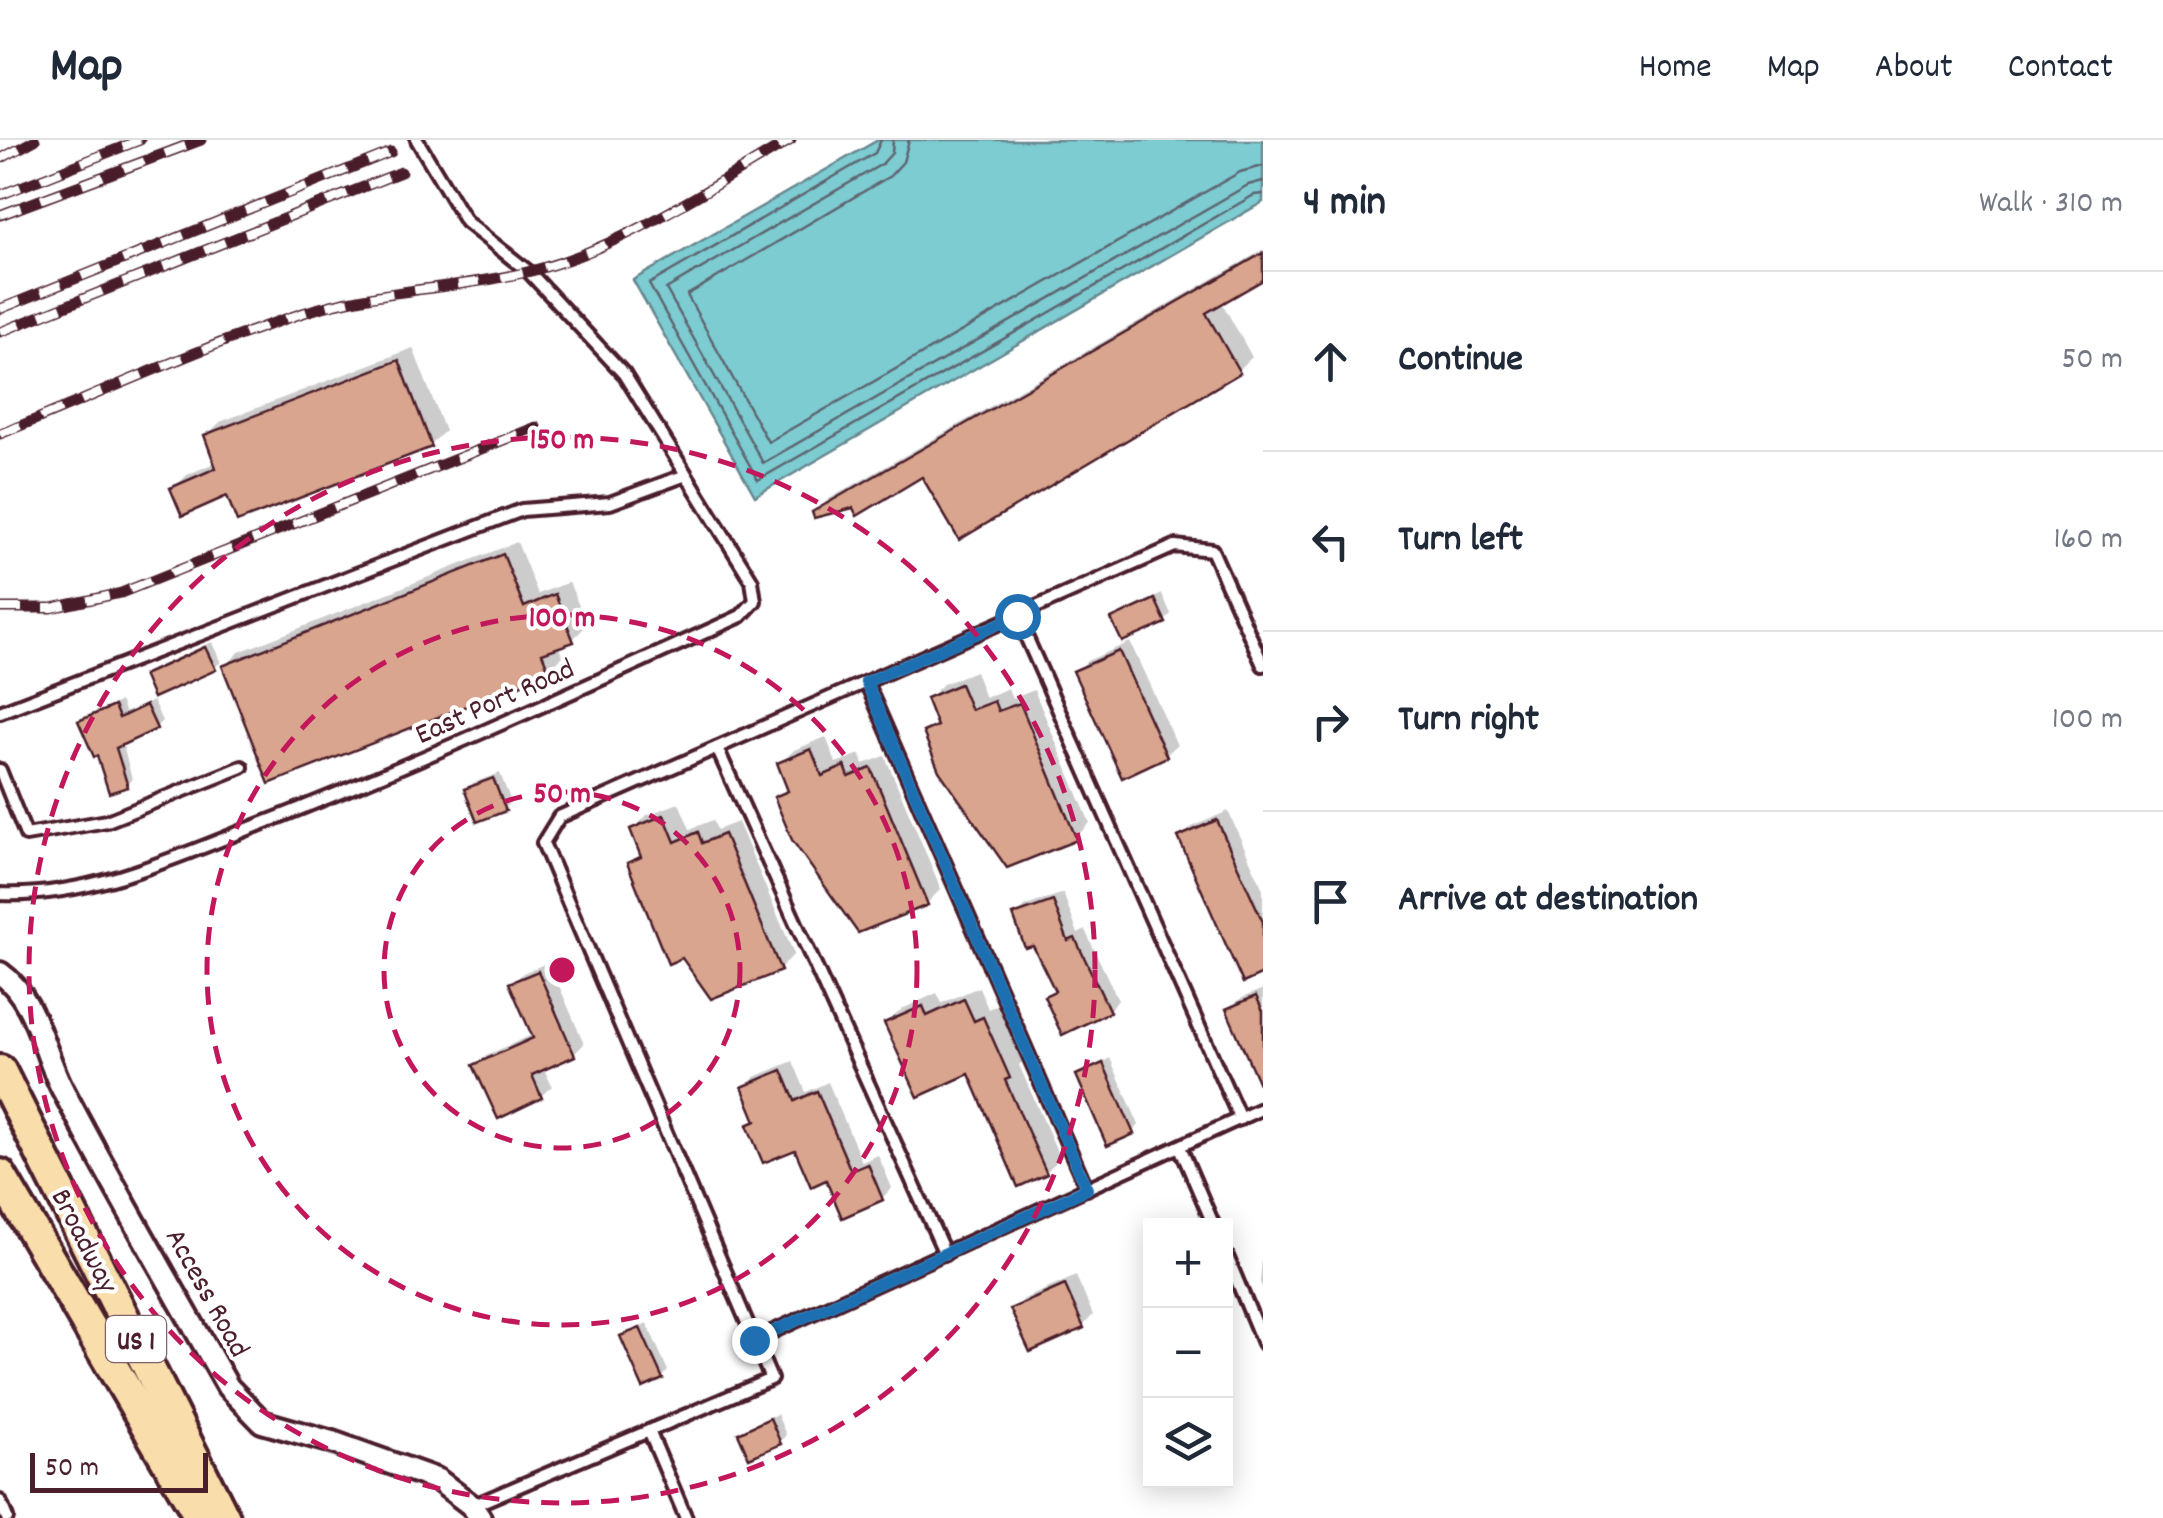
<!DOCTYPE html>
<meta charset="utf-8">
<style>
body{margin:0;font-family:Dekko,sans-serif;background:#f2f2f3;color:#1f2937}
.controls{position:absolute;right:30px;bottom:30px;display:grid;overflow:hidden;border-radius:0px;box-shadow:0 5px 25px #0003}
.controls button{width:90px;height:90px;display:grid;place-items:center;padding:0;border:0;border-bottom:2px solid #e0e1e3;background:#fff;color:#1f2937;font:50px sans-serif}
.scale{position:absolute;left:30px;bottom:25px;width:178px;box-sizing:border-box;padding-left:10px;border:5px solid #4a1f2b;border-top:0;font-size:28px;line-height:35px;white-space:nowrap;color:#4a1f2b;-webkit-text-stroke:8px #fff;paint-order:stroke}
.stop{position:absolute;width:30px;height:30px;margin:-22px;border:8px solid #1f6fb2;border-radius:50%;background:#fff}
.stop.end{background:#1f6fb2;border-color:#fff;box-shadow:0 2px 10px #0008}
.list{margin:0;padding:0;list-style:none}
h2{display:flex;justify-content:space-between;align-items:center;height:130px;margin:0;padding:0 40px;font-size:42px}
h2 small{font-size:32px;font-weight:400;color:#747a83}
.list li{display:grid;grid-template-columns:65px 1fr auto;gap:30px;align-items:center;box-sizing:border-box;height:180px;padding:0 40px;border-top:2px solid #e0e1e3}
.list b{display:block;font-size:38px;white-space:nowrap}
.list em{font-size:32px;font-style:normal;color:#747a83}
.icon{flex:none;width:55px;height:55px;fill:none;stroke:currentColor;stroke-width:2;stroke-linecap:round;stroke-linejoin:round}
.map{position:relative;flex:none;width:1263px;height:1378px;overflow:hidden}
header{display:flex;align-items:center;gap:60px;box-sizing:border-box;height:140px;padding:0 50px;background:#fff;border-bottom:2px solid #e0e1e3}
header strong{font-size:48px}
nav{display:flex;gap:55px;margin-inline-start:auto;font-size:35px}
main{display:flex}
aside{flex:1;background:#fff}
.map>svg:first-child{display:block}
.water{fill:#7bccd2;stroke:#67878f;stroke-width:2.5}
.shadow{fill:#0003}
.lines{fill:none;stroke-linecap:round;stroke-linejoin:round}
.shore{stroke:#5e646e;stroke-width:2.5}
.building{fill:#d9a58e;stroke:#4a1f2b;stroke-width:2.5}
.service-casing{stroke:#4a1f2b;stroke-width:18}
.minor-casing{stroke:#4a1f2b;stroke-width:28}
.primary-casing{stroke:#4a1f2b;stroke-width:38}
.service{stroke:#fff;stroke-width:10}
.minor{stroke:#fff;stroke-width:20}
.primary{stroke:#f9deab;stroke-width:30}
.rail-casing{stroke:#4a1f2b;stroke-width:11}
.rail{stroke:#fff;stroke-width:8;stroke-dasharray:22;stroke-linecap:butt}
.route{stroke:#1f6fb2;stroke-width:12}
.ring{fill:none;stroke:#c2185b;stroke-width:5;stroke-dasharray:18 12}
.labels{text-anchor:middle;stroke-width:8;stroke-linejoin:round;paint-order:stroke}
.shield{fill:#fff;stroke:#80626b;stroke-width:2.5}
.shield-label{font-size:28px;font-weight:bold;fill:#4a1f2b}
.street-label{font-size:30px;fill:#4a1f2b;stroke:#fff}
.centre{fill:#c2185b;stroke:#fff;stroke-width:5}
.ring-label{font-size:30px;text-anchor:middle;font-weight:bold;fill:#c2185b;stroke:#fff;stroke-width:8;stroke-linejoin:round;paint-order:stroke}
</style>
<header>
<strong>Map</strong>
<nav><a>Home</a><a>Map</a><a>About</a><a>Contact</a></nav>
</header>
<main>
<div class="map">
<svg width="1263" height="1378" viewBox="0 0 1263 1378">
<rect width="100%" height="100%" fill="#fff"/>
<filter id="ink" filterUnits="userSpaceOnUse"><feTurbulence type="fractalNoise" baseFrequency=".01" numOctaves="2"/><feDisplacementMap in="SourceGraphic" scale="20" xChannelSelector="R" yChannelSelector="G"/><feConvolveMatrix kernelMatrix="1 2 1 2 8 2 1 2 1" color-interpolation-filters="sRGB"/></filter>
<g filter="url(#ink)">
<path class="water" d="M878 0H1263V62L755 356 633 140Z"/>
<g class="shadow">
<path d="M1263 110V137L1221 161 1252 217 1238 231 923 333 854 365 815 373 829 359Z"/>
<path d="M413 208 445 291 431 304 228 353 173 349 187 335 216 322 206 296 220 282Z"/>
<path d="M517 402 538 454 569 442 587 485 572 500 558 505 563 516 548 530 225 527 239 512Z"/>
<path d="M1162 454 1171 474 1165 481 1114 480 1121 473Z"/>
<path d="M212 502 221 522 214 528 146 536 152 529Z"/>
<path d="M1130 502 1177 605 1166 615 1076 532 1087 521Z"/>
<path d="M975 531 985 558 1008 548 1012 559 1034 550 1090 683 1076 697 926 592 938 581 929 558 943 544Z"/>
<path d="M120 561 125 573 153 561 162 581 156 587 122 602 132 639 126 645 99 613 81 582Z"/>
<path d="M826 597 836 623 860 614 864 624 885 616 941 749 927 763 777 658 789 646 780 624 794 610Z"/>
<path d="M500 633 511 662 504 669 467 650 473 643Z"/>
<path d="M679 663 690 689 713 680 717 690 738 682 794 814 780 829 630 724 642 712 633 690 647 675Z"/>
<path d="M1228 671 1263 749V832L1244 840 1181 698 1192 687Z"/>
<path d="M1063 753 1078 794 1085 790 1118 860 1109 870 1047 857 1056 848 1034 802 1016 776 1026 766Z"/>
<path d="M549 822 584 904 574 914 543 927 552 946 541 956 476 926 487 915 534 894 512 844 523 833Z"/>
<path d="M979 847 988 869 997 865 1023 921 1019 925 1060 1018 1046 1032 970 931 887 883 902 869 937 853 942 863Z"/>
<path d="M1263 849V936L1259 938 1229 869 1240 859Z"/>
<path d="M1110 918 1139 985 1133 992 1079 936Z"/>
<path d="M793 921 806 952 828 942 862 1022 878 1015 892 1048 882 1058 827 1037 796 1007 750 986 758 978 745 947 755 937Z"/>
<path d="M1263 1106V1149L1260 1142Z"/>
<path d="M1076 1136 1093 1175 1083 1186 1013 1170 1024 1159Z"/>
<path d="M647 1183 668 1231 662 1237 623 1197Z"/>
<path d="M777 1274 786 1295 780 1302 741 1293 747 1287Z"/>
</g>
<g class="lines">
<g class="shore">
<path d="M881 0 875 13 649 144 758 340 1254 55 1263 54"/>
<path d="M893 0 892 13 882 24 666 149 763 323 1248 45 1263 41"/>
<path d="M909 0 903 22 890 36 687 155 768 302 1240 32 1263 26"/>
</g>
</g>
<g class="building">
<path d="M1263 113V140L1206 173 1240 233 959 400 922 337 857 376 853 368 814 378 812 372Z"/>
<path d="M399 220 432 307 237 382 227 356 182 376 170 348 216 328 204 295Z"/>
<path d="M503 414 524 467 555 454 574 502 542 513 550 533 269 644 222 526Z"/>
<path d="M1155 459 1166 483 1122 502 1111 479Z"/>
<path d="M205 507 216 530 153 558 143 535Z"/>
<path d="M1119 511 1167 617 1122 638 1073 531Z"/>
<path d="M960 544 971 570 994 561 998 571 1020 563 1077 700 1007 728 939 631 923 592 937 586 926 558Z"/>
<path d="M146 565 157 589 116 608 128 647 109 653 97 616 94 617 78 581 114 566 119 578Z"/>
<path d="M811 609 822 636 845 626 849 637 871 628 928 765 858 793 792 700 774 657 788 651 777 623Z"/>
<path d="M493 638 506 671 477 682 464 649Z"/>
<path d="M664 675 675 702 698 692 702 703 724 694 781 831 711 859 682 818 668 824 627 723 641 717 630 689Z"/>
<path d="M1217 680 1263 782V834L1243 843 1178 697Z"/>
<path d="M1053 761 1068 801 1075 798 1110 872 1062 895 1044 856 1055 851 1033 806 1025 808 1013 775Z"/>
<path d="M538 831 575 916 532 935 542 958 498 979 473 925 533 898 509 843Z"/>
<path d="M1256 856 1263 871V953L1226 869Z"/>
<path d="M964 859 974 881 983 877 1010 938 1005 940 1047 1034 1018 1047 969 934 918 957 884 883 923 866 927 876Z"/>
<path d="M1103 923 1134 994 1107 1006 1076 935Z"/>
<path d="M782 930 795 961 817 951 851 1031 868 1024 883 1060 842 1078 826 1040 811 1047 795 1010 763 1023 747 985 756 981 742 947Z"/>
<path d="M1065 1145 1084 1188 1030 1212 1010 1169Z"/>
<path d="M640 1188 663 1239 643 1248 620 1196Z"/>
<path d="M770 1278 781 1304 749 1318 738 1293Z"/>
</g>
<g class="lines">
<defs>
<g id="service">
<path d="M1017 476 1240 979"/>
<path d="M866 542 1087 1049"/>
<path d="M0 572 522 370 610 363 686 335"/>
<path d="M717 608 945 1114"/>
<path d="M0 630 26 695 107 681 242 627"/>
<path d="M0 754C91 758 178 716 261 684 423 621 582 548 741 476L755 461 752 441 624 234 529 132 466 82 417 0"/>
<path d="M1180 1007 1214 1086"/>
<path d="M1226 1114 1263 1203"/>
<path d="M754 1200 1263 968"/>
<path d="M649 1291 686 1378"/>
<path d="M0 1361 7 1378"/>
<path d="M472 1366 771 1239 543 703 559 677 1175 406 1212 410 1263 525"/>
</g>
<path id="minor" d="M0 833C37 859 43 914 64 952 116 1052 173 1149 228 1247L262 1282 332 1302 438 1340 472 1366 480 1378"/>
<g id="primary">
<path d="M0 931 224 1378"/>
<path d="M0 1035 201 1378"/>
</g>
</defs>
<use href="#service" class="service-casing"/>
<use href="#minor" class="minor-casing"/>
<use href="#primary" class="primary-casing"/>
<use href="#service" class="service"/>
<use href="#minor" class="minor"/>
<use href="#primary" class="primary"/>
<defs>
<g id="rail">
<path d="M0 19 35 0"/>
<path d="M0 55 140 0"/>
<path d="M0 75 201 0"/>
<path d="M0 169 391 12"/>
<path d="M0 192 401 32"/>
<path d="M0 294C100 254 200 207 303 173 375 149 454 150 527 132 619 110 710 47 791 0"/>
<path d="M0 468H52L121 453 536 287"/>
</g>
</defs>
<use href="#rail" class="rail-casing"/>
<use href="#rail" class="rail"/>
</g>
</g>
<g class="lines" filter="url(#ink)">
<path class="route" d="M754 1200 1087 1049 866 542 1017 476"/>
</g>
<g class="ring">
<circle cx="562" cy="830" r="178"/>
<circle cx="562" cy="830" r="355"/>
<circle cx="562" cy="830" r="533"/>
</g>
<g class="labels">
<rect class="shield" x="106" y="1176" width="60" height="46" rx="8"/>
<g class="shield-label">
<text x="136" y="1209">US 1</text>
</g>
<g class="street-label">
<text transform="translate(494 560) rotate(-24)" y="10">East Port Road</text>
<text transform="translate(86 1100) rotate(63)" y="10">Broadway</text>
<text transform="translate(209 1152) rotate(61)" y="10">Access Road</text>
</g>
</g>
<circle cx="562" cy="830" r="15" class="centre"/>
<g class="ring-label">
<text x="562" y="308">150 m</text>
<text x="562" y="486">100 m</text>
<text x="562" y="662">50 m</text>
</g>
</svg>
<div class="controls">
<button>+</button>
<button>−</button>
<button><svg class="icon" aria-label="layers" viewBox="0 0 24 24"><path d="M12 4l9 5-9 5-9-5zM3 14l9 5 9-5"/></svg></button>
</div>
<div class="scale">50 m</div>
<div class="stop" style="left:1017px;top:476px"></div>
<div class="stop end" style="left:754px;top:1200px"></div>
</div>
<aside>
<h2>4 min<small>Walk · 310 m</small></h2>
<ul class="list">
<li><svg class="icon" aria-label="ahead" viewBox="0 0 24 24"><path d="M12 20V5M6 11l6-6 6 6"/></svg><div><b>Continue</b></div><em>50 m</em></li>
<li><svg class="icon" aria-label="left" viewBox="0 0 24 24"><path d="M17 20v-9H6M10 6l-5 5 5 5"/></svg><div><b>Turn left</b></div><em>160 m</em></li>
<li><svg class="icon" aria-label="right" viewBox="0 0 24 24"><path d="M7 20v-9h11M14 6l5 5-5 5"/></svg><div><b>Turn right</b></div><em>100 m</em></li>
<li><svg class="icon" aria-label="arrive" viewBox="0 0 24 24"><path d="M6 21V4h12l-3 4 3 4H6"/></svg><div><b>Arrive at destination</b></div></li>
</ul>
</aside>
</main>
